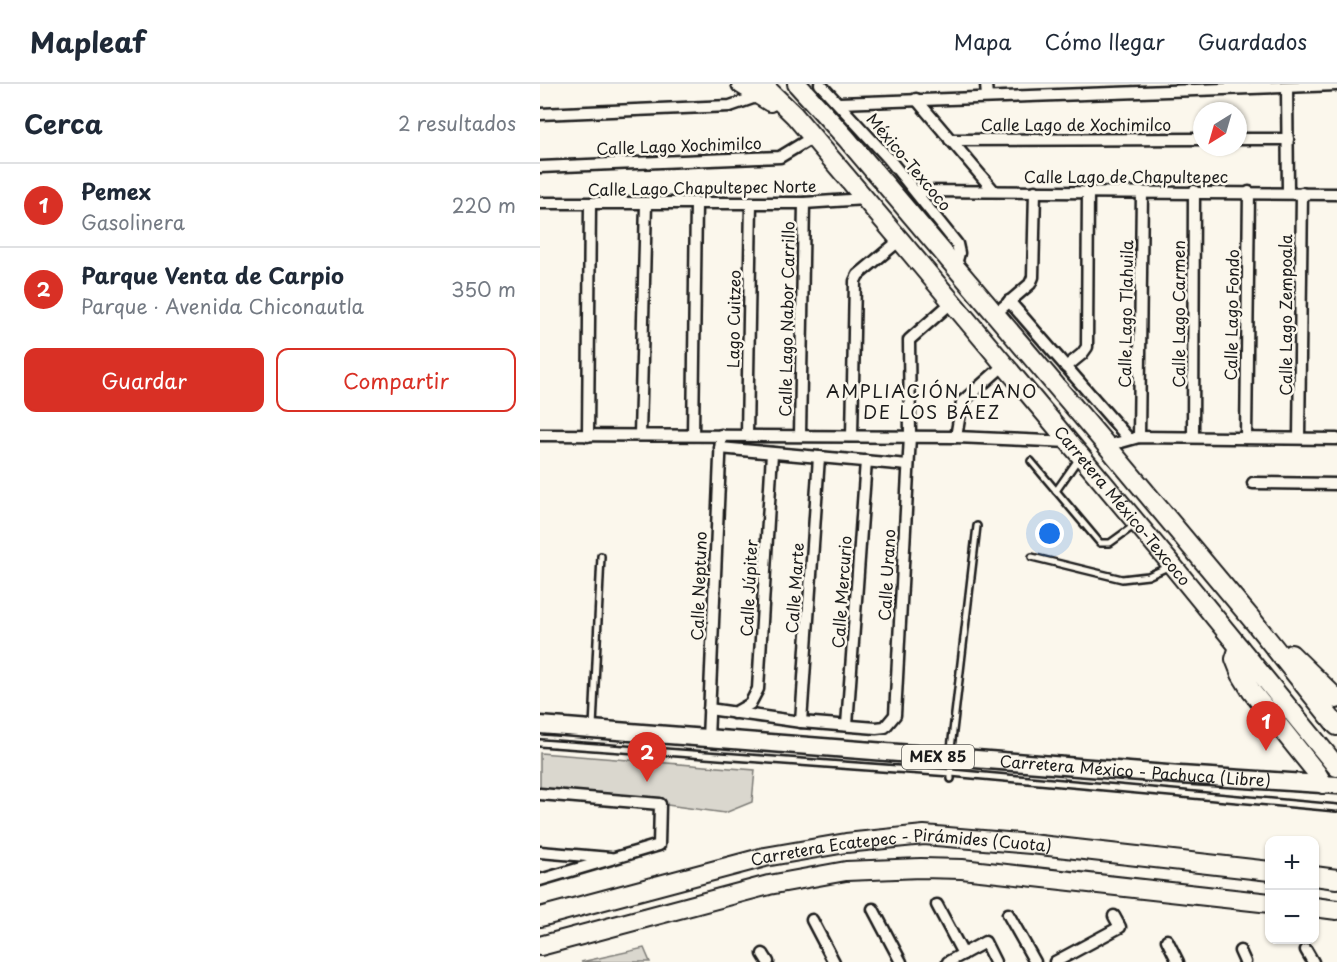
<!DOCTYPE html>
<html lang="es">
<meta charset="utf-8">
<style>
body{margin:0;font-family:"Playpen Sans",sans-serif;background:#f6f6f7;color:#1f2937}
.controls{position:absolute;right:18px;bottom:18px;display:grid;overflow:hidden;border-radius:12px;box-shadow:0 2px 4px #0004}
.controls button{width:54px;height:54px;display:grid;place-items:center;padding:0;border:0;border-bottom:2px solid #e0e1e3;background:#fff;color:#1f2937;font:30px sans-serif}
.compass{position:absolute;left:653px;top:18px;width:54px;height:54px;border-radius:50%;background:#fff;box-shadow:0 2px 4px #0004;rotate:217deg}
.you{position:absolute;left:510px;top:450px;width:21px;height:21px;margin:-15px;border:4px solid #fff;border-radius:50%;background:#1a73e8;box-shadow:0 0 0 9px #1a73e833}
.badge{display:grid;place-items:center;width:39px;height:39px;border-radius:50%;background:#d93025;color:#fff;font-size:20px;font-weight:700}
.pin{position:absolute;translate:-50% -50px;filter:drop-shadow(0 2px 3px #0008)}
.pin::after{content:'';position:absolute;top:32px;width:21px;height:18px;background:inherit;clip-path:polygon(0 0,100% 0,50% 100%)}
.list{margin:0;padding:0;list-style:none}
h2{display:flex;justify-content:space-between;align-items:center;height:78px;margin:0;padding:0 24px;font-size:26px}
h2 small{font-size:20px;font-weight:400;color:#747a83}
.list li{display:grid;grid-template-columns:39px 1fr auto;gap:18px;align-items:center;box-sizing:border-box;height:84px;padding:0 24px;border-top:2px solid #e0e1e3}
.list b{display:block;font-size:22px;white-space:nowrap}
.list p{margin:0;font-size:20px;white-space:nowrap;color:#747a83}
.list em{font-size:20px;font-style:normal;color:#747a83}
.actions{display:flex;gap:12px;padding:18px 24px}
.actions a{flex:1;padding:14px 0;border:2px solid #d93025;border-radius:12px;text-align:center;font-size:21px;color:#d93025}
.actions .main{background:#d93025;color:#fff}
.map{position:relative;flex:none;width:797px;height:878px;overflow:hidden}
header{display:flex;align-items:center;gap:36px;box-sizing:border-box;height:84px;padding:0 30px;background:#fff;border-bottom:2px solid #e0e1e3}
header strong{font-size:28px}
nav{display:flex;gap:33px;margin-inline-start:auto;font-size:21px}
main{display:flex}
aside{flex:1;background:#fff}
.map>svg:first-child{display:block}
.green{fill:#dad7ce;stroke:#7b7a75;stroke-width:1.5}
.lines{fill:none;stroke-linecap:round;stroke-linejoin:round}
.lane-casing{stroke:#1c1c1c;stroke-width:10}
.street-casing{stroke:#1c1c1c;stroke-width:15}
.primary-casing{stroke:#1c1c1c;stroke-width:21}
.highway-casing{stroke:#1c1c1c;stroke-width:22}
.lane{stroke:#fbf7ec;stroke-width:5}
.street{stroke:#fbf7ec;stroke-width:10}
.primary{stroke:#fbf7ec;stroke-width:16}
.highway{stroke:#fbf7ec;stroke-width:18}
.labels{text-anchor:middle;stroke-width:5;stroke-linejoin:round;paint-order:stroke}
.shield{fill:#fbf7ec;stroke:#5f5e5a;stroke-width:1.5}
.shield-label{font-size:15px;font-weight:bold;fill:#1c1c1c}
.street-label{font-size:16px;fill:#1c1c1c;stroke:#fbf7ec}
.neighbourhood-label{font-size:18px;letter-spacing:1.5px;fill:#1c1c1c;stroke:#fbf7ec}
</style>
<header>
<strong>Mapleaf</strong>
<nav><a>Mapa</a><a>Cómo llegar</a><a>Guardados</a></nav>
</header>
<main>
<aside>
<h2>Cerca<small>2 resultados</small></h2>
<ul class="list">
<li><span class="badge">1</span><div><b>Pemex</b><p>Gasolinera</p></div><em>220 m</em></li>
<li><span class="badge">2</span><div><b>Parque Venta de Carpio</b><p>Parque · Avenida Chiconautla</p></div><em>350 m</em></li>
</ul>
<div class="actions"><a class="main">Guardar</a><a>Compartir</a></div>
</aside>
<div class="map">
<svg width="797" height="878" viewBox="0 0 797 878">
<rect width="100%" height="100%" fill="#fbf7ec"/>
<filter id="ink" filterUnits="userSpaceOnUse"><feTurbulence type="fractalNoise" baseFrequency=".0167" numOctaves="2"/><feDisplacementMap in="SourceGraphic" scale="12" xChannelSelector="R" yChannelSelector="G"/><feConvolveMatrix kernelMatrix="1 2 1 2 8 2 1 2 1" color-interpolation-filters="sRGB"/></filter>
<g filter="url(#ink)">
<g class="green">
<path d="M0 669 215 686 212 718 185 729 120 720 0 711Z"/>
<path d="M104 864 110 878H41Z"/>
</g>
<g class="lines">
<defs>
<g id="lane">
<path d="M491 377 560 459H570L595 441"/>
<path d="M516 407 539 374"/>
<path d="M492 473 582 495 608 492 628 483"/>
<path d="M53 643 61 472"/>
<path d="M0 659 411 689 797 724"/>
<path d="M411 695 410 673 437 442"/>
</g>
<g id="street">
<path d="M280 0 348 74 417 160 419 169 415 184"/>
<path d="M446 0 447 13"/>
<path d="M747 3 748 108"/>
<path d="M376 15 454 107"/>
<path d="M299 19 797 1"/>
<path d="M0 30 190 22 219 12"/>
<path d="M698 55H748"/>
<path d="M410 56 662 55"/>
<path d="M0 83 240 73 273 53"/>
<path d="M376 107 797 110"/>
<path d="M0 119H264L325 115"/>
<path d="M469 217 589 355"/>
<path d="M455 230 490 200 493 193 495 107"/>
<path d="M526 283 542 270 547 263 548 107"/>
<path d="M0 351 416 353 529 358"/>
<path d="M100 351 106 120"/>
<path d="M153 351 156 120"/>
<path d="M207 351 211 119"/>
<path d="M260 351 264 119"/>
<path d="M48 352 50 120"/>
<path d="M312 352 315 197 318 191 360 156"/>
<path d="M416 353 422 318 464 281"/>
<path d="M599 353 602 108"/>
<path d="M653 353 654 107"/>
<path d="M706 354 709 108"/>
<path d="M759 354 762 109"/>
<path d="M567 362 599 353 797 355"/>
<path d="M180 364 368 381"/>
<path d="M713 399 797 400"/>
<path d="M169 625 261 638 336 644 345 643 355 631 370 352 369 256 411 219"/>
<path d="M194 629 210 620 218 605 232 369"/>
<path d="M261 638 279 373"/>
<path d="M307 641 326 377"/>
<path d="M168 655 181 351"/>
<path d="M0 710 120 720 119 761 0 796"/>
<path d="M0 768 70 774"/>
<path d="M397 821 423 870"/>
<path d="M333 825 361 878"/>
<path d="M468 830 495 878"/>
<path d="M272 836 294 878"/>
<path d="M627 856 638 878"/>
<path d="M766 866 773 878"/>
<path d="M700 867 705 878"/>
<path d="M223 870 228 878"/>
<path d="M408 878 445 858 455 878"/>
<path d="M515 878 580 843 574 832"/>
</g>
<g id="primary">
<path id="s1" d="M0 641 640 691 797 701"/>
</g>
<g id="highway">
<path d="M201 0 230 18"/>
<path id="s2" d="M222 0 254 31 360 156 632 481 797 683"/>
<path d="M257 0 306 54 567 362 714 538 797 642"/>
<path d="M699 563 695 575 701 590 712 608 776 688 783 700"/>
<path d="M751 570 797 615"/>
<path d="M774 792 797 795"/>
<path d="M774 823 797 826"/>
<path id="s3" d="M0 833 225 773 306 759 384 751 491 760 730 787"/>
<path d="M0 862 229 801 306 787 381 784 422 785 730 819"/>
</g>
</defs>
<use href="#lane" class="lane-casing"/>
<use href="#street" class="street-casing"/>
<use href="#primary" class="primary-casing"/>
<use href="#highway" class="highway-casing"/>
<use href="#lane" class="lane"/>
<use href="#street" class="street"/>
<use href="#primary" class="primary"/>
<use href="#highway" class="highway"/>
</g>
</g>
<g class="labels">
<rect class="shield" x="362" y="661" width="72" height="24" rx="4.5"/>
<g class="shield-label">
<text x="398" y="678">MEX 85</text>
</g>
<g class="street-label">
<text x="536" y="47">Calle Lago de Xochimilco</text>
<text transform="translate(139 62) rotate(-2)" y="6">Calle Lago Xochimilco</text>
<text transform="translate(369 78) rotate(50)" y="6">México-Texcoco</text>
<text x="586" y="99">Calle Lago de Chapultepec</text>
<text transform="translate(162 104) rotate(-1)" y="6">Calle Lago Chapultepec Norte</text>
<text transform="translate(586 230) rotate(-89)" y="6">Calle Lago Tlahuila</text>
<text transform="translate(639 230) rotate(-90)" y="6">Calle Lago Carmen</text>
<text transform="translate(692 231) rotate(-89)" y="6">Calle Lago Fondo</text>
<text transform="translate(746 231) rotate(-90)" y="6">Calle Lago Zempoala</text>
<text transform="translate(194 235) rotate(-89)" y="6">Lago Cuitzeo</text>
<text transform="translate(247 235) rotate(-89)" y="6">Calle Lago Nabor Carrillo</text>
<text dy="6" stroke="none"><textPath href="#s2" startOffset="555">Carretera México-Texcoco</textPath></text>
<text transform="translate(347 491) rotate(-87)" y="6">Calle Urano</text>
<text transform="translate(159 502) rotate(-88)" y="6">Calle Neptuno</text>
<text transform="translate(209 504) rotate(-87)" y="6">Calle Júpiter</text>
<text transform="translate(255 504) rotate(-86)" y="6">Calle Marte</text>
<text transform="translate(302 508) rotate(-86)" y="6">Calle Mercurio</text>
<text dy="6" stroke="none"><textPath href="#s1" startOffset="597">Carretera México - Pachuca (Libre)</textPath></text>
<text dy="6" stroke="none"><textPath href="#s3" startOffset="370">Carretera Ecatepec - Pirámides (Cuota)</textPath></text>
</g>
<g class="neighbourhood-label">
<text x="392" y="314">AMPLIACIÓN LLANO<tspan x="392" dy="21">DE LOS BÁEZ</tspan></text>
</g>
</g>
</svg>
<div class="controls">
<button>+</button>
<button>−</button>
</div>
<svg class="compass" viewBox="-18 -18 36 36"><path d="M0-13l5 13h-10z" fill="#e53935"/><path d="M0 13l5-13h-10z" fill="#747a83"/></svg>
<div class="you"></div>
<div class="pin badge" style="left:726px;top:667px">1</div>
<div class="pin badge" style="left:107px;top:698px">2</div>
</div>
</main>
